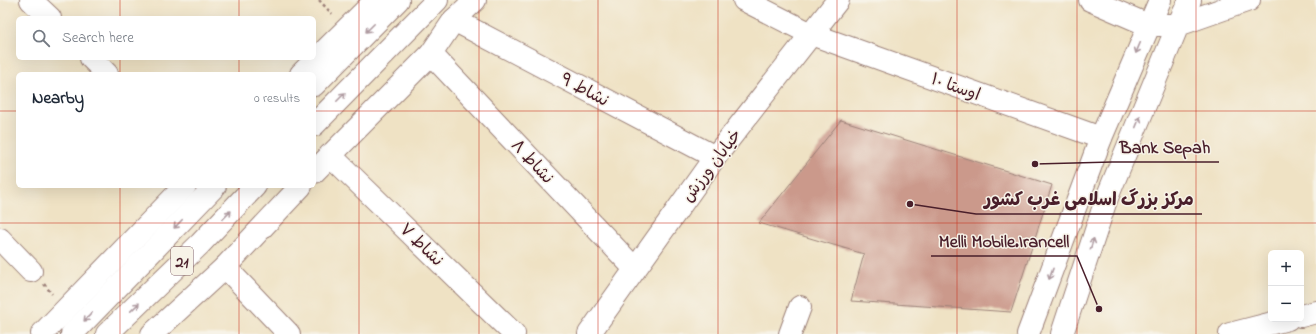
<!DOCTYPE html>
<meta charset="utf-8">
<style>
body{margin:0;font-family:"Indie Flower","Playpen Sans Arabic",sans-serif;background:#f6f6f7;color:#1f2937}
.controls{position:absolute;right:12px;bottom:12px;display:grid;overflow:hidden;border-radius:6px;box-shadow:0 4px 16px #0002}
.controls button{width:36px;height:36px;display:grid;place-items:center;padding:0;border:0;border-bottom:1px solid #e0e1e3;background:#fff;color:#1f2937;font:20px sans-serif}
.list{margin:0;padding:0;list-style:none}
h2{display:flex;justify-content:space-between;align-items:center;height:52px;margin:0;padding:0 16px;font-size:17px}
h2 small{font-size:13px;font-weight:400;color:#747a83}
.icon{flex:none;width:22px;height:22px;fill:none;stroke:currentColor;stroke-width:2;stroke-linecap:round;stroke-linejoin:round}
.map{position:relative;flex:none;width:1316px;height:334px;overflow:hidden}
.search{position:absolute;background:#fff;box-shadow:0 4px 16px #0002;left:16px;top:16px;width:300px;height:44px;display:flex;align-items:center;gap:10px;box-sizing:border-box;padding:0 14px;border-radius:6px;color:#747a83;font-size:15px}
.panel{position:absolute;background:#fff;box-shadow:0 4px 16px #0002;left:16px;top:72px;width:300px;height:116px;border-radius:6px}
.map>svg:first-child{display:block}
.building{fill:#cb998b}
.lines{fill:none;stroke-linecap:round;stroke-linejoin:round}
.minor-casing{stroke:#9c8078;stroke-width:24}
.major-casing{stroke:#9c8078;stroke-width:24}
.path{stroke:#9c8078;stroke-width:2.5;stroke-dasharray:3 3;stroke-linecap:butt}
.minor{stroke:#fff;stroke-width:22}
.major{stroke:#fff;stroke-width:22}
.oneway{stroke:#ae9aa0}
.grid{fill:none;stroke:#c8321e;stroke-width:1;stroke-opacity:0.55}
.labels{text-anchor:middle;stroke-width:3;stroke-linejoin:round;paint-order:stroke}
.shield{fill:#f7f3e8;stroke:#7e5f64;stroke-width:1}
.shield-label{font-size:16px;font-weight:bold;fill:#4a1f2b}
.street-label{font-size:17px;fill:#4a1f2b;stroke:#f7f3e8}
.leader{fill:none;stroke:#4a1f2b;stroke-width:1.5}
.callout-dot{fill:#4a1f2b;stroke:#f7f3e8;stroke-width:1.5}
.callout-label{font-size:18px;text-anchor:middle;font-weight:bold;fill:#4a1f2b;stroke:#f7f3e8;stroke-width:3;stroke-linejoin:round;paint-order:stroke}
</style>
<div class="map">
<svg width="1316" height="334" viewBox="0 0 1316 334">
<rect width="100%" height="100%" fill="#f7f3e8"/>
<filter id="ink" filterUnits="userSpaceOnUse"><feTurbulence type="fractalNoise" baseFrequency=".025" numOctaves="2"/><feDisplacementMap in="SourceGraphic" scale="8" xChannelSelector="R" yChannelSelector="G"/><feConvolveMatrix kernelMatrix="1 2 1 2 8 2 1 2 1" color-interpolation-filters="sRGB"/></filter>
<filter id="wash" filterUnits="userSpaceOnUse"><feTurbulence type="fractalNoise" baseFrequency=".012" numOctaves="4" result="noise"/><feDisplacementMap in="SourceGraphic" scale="16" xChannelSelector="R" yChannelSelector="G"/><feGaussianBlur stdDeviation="0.9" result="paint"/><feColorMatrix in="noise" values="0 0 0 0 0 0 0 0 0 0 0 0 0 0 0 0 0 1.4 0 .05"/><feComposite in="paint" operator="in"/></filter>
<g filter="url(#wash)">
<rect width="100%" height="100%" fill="#efe2c4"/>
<g id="blocks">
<path class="building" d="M841 120 1052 185 1011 312 851 301 864 254 759 223Z"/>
</g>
</g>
<g filter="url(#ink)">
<use href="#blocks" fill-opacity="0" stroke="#9c8078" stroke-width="1"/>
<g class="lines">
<defs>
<g id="minor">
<path d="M31 0 50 18"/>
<path d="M744 0 811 34 1101 138"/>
<path d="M1090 0 1148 25H1178L1249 0"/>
<path d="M454 20 715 157"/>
<path d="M431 54 635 269"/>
<path d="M91 58 107 74"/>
<path d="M301 74 376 0"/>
<path d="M330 155 514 334"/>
<path d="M314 172 431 54 454 20 475 0"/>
<path d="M0 239 31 271"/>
<path d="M225 267 289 334"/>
<path d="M1301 316 1316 312"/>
<path d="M42 334 185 186"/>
<path d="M152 334 225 267 301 186"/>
<path d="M589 334 715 157 838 0"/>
<path d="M790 334 800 307"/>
<path d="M1230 334 1288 319"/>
</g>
<g id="major">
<path d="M314 85 398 0"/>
<path d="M314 125 437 0"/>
<path d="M72 334 215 186"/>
<path d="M107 334 200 244 255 186"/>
<path d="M1028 334 1101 138 1160 0"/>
<path d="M1062 334 1106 200 1178 25 1190 0"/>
</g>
</defs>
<use href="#minor" class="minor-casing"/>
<use href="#major" class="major-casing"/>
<g class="path">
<path d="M319 0 332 14"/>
<path d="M44 284 52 294"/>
</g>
<use href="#minor" class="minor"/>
<use href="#major" class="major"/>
</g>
<defs><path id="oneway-shaft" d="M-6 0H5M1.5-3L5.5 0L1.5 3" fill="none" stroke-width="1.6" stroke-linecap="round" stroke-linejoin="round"/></defs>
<g class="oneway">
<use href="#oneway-shaft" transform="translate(370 28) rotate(135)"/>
<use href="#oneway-shaft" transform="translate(1138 48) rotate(113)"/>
<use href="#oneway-shaft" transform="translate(341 97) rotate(-45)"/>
<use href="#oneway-shaft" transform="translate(1138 122) rotate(-68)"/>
<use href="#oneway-shaft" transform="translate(227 215) rotate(-46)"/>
<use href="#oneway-shaft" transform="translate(178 224) rotate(134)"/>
<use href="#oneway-shaft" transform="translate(1092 244) rotate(-72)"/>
<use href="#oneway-shaft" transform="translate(1051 274) rotate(110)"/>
<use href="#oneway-shaft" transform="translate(135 307) rotate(-44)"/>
<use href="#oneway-shaft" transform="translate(88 317) rotate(134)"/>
</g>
</g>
<path class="grid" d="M120 0V18M239 0V18M359 0V334M479 0V334M598 0V334M718 0V334M837 0V334M957 0V334M1077 0V334M1196 0V334M120 58V74M239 58V74M0 111H18M314 111H1316M120 186V334M239 186V334M0 223H1316"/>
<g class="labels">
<rect class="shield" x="171" y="247" width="22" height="28" rx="3"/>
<g class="shield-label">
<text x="182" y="267">21</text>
</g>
<g class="street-label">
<text transform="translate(956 86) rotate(20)" y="6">اوستا ۱۰</text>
<text transform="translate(585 89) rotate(28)" y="6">نشاط ۹</text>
<text transform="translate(533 161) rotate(47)" y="6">نشاط ۸</text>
<text transform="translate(711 165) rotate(-53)" y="6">خیابان ورزش</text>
<text transform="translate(422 244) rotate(44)" y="6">نشاط ۷</text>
</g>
</g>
<path class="leader" d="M1035 164L1112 162H1219M910 204L976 214H1202M1099 309L1077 256H931"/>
<g class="callout-dot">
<circle cx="1035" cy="164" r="4"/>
<circle cx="910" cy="204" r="4"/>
<circle cx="1099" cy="309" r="4"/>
</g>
<g class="callout-label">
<text x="1165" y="153">Bank Sepah</text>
<text x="1089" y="205">مرکز بزرگ اسلامی غرب کشور</text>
<text x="1004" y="247">Melli Mobile.Irancell</text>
</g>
</svg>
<div class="controls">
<button>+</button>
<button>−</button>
</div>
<div class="search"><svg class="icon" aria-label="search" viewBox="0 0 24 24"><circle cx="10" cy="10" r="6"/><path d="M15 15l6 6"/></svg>Search here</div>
<section class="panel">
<h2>Nearby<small>0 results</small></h2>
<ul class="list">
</ul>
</section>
</div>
